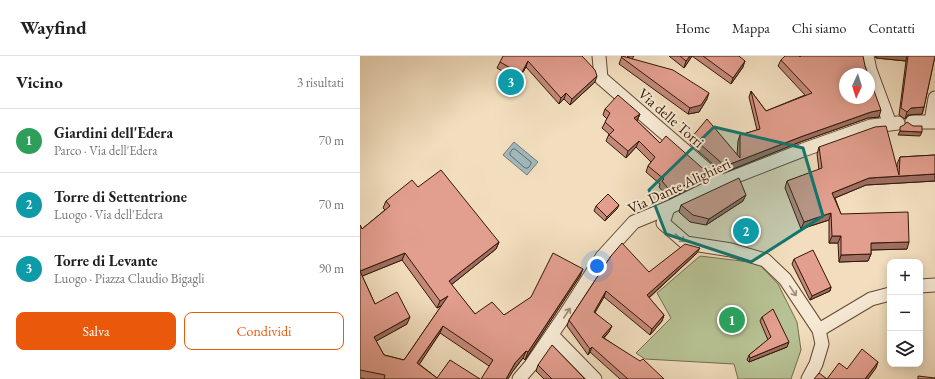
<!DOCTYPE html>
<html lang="it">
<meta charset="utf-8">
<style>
body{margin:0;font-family:"EB Garamond",serif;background:#f2f2f2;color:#202124}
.controls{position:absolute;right:12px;bottom:12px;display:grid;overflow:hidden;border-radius:8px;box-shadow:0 2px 10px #0003}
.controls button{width:36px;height:36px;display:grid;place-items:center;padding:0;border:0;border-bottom:1px solid #e0e0e0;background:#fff;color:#202124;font:20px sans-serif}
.compass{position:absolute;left:479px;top:12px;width:36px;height:36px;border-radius:50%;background:#fff;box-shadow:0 2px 10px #0003;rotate:184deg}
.you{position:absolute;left:237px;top:210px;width:14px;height:14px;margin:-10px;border:3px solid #fff;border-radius:50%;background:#1a73e8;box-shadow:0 0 0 6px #1a73e833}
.badge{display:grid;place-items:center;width:26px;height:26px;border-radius:50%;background:#ea580c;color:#fff;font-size:13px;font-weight:700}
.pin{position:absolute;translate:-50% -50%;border:2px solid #fff;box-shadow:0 1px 4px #0006}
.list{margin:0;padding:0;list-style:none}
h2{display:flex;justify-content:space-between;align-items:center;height:52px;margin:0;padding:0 16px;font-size:17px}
h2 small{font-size:13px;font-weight:400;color:#757577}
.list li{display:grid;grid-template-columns:26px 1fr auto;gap:12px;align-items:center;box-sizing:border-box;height:64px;padding:0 16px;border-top:1px solid #e0e0e0}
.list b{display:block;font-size:15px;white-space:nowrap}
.list p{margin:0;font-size:13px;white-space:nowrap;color:#757577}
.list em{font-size:13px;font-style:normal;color:#757577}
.actions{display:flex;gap:8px;padding:12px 16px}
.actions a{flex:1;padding:9px 0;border:1px solid #ea580c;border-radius:8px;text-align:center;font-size:14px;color:#ea580c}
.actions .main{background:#ea580c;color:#fff}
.icon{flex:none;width:22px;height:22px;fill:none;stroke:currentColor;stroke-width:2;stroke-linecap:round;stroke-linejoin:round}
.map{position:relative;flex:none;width:575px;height:323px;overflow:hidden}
header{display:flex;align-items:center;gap:24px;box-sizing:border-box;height:56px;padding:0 20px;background:#fff;border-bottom:1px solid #e0e0e0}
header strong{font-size:19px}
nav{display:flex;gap:22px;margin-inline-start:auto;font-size:14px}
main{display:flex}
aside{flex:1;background:#fff}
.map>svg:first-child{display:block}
.green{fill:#b7c294;stroke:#766c4e}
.water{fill:#a0b9bd;stroke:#757874}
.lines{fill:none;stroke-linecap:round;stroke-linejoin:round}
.shore{stroke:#6a6862;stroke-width:1}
.street-casing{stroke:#644935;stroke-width:15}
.street{stroke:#f7ead5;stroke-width:13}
.wall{fill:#c2887a;stroke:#351707;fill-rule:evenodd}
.shaded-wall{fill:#9e6f63;stroke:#351707}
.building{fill:#e29e8e;stroke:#351707;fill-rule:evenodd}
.oneway{stroke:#a08b78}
.marked{fill:#0f766e;fill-opacity:0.2;stroke:#0f766e;stroke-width:3;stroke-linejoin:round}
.labels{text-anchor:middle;stroke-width:4;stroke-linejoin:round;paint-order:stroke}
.street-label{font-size:15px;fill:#351707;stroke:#f7ead5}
</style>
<header>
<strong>Wayfind</strong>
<nav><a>Home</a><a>Mappa</a><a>Chi siamo</a><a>Contatti</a></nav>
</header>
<main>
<aside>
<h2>Vicino<small>3 risultati</small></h2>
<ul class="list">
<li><span class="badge" style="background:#2e9e5b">1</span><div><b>Giardini dell'Edera</b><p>Parco · Via dell'Edera</p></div><em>70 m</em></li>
<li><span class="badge" style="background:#0f9aa8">2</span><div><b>Torre di Settentrione</b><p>Luogo · Via dell'Edera</p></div><em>70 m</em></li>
<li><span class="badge" style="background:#0f9aa8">3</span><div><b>Torre di Levante</b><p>Luogo · Piazza Claudio Bigagli</p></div><em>90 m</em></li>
</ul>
<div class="actions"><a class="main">Salva</a><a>Condividi</a></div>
</aside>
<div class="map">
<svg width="575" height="323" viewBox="0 0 575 323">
<rect width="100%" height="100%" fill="#f2debe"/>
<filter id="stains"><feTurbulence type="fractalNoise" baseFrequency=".005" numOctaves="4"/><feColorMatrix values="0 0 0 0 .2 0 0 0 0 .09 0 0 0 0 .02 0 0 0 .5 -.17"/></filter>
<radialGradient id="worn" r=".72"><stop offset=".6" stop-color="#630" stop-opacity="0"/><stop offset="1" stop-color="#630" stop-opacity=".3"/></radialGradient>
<path class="green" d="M340 200 398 207 418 228 437 266 441 294 431 323H378L374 308 285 303 276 297 311 262 297 237Z"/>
<path class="water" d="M154 86 178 106 167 119 143 99Z"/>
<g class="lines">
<path class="shore" d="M153 93H155L171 106V108L168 112H165L150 99V97Z"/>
<defs>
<g id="street">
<path d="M239 0 241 22 361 126"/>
<path d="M507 0 510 14 530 68"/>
<path d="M571 65 575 42"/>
<path d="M552 66H575"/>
<path d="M308 152 303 167 326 187 371 194 405 204 425 223 459 274 462 288 456 308 448 323"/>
<path d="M560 230 575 229"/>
<path d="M459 274 511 243 530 238"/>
<path d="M192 279 235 323"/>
<path d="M159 323 171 309 207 256 242 201 274 166 308 152 361 126 443 94 511 70 538 67"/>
</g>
</defs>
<use href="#street" class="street-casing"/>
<use href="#street" class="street"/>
</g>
<g class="wall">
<path d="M222 0 235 26 210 49 204 43 199 48 166 11 158 24 137 12 140 6Z"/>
<path d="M262 0 271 3 267 0H274L272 3 347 43 339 56 328 58 259 8Z"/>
<path d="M309 0H379L383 11 371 28 332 0 324 12Z"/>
<path d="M515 0H575L564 51 562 58 548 59 545 63 539 59 546 5 516 2Z"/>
<path d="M440 1 505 10 519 61 508 62 440 86 363 117 330 88 332 81 377 99 378 85 380 79 397 74 389 41 391 35 406 55 445 39 418 10 421 4Z"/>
<path d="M245 53 280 58 277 65 300 87 347 124 309 143 299 131 300 128 286 116 288 110 291 106 276 91 266 102 246 85 249 78 242 72 247 63 243 59Z"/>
<path d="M459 91 537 111V108L540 101 575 99V125L506 129 475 142 481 158 547 193 511 194V198L508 205 479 206 478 187H469V164L441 173 425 132 427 125 459 114 457 98Z"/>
<path d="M58 131 139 186 136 193 91 229 115 258 144 259 223 213 220 220 165 304 163 302 153 315 129 310 80 277 59 308 77 322 120 323H6L0 322V169L2 173 25 154 23 152 26 145ZM42 204 77 252 82 249 44 304 24 299 16 285 47 268 15 248 2 220Z"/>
<path d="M383 145 346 169 330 166 319 156 321 149Z"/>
<path d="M236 150 257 153 245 165 234 155Z"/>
<path d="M379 170 394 176 393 179 382 183 378 172Z"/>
<path d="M337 197 289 242 304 259 302 265 290 279 244 241 235 256 249 276 244 282 304 323H260L230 296 228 299 207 270 209 264 251 200 289 216Z"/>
<path d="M434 203 471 231 470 235 450 244 432 208Z"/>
<path d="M402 261 427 291 389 306 387 304 389 299 408 284 400 265Z"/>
<path d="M178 309 225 323H184L176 315Z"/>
</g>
<g class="shaded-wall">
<path d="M330 0H332L324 12 326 5Z"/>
<path d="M517 0H547L546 5 516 2Z"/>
<path d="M168 5 166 11 158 24 161 18Z"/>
<path d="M385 5 383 11 371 28 373 22Z"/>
<path d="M237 20 235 26 210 49 212 43Z"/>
<path d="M206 37 204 43 199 48 201 42Z"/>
<path d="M349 37 347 43 339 56 328 58 330 52Z"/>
<path d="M564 51 562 58 548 59 545 63 547 56 551 52Z"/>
<path d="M521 54 519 61 508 62 440 86 363 117 365 110 443 80 511 56Z"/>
<path d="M280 58 277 64 272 69 274 62Z"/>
<path d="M540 75 562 76 560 80 538 79Z"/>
<path d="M279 85 276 91 266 102 268 95Z"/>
<path d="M349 118 347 124 309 143 311 136Z"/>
<path d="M575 118V125L506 129 470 144 472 137 509 122Z"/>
<path d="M386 139 383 145 346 169 349 163Z"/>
<path d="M259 149 257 153 245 165 247 161Z"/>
<path d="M471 157 469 164 441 173 444 166Z"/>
<path d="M394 176 393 179 382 183 383 181Z"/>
<path d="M472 180H481L478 187H469Z"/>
<path d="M139 186 136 193 86 233 89 225Z"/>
<path d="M549 186 547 193 508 194 511 187Z"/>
<path d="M340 192 337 197 285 245 287 239Z"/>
<path d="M45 197 42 204 0 221V215Z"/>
<path d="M511 198 508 205 479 206 481 199Z"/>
<path d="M223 213 220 220 165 304 168 296Z"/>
<path d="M471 231 470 235 450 244 452 240Z"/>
<path d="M246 235 244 241 232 262 234 256Z"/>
<path d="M88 240 86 247 77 252 80 245Z"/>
<path d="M304 259 302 265 290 279 292 273Z"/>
<path d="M50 261 47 268 11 288 14 281Z"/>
<path d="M83 270 80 277 55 315 57 307Z"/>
<path d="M252 270 249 276 239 286 242 281Z"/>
<path d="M429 286 427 291 389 306 390 302Z"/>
<path d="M232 291 230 296 228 299 230 293Z"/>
<path d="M166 295 163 302 153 315 148 323H146L155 307Z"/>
<path d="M518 306 516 312 508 323H505Z"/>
</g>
<g class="building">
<path d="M143 0H222L235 14 237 20 212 43 206 37 201 42 168 5 161 18 140 6Z"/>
<path d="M262 0 313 14 349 37 341 49 330 52 261 1Z"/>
<path d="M320 0H330L326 5Z"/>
<path d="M343 0H379L385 5 373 22Z"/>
<path d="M425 0H439L440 1 441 0H503L505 10 508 18H485V42H509V21L521 54 511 56 443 80 365 110 332 81 347 63 380 102V79L400 73 391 35 406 55 452 37 421 4Z"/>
<path d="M548 0H575L564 51 551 52 547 56 541 52Z"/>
<path d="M258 39 280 58 274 62 300 87 306 80 349 118 311 136 302 125 304 123 288 110 295 101 279 85 268 95 249 79 254 74 245 66 250 57 245 53Z"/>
<path d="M547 66 553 70H562V76L540 75V71L544 69Z"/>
<path d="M526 70 539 119 540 101 575 99V118L509 122 472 137 481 158 548 156 549 186 511 187V198L481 199V180H472L471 157 444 166 427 125 462 112 459 91 515 71Z"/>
<path d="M81 114 139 186 89 225 115 258 132 246 144 259 171 241 193 197 223 213 168 296 166 295 155 307 146 323H121L133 304 83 270 57 307 77 322 90 304 120 323H24L25 319 0 314V169L2 173 30 150 26 145 52 124 58 131ZM45 197 80 245 88 240 44 304 24 299 14 281 50 261 37 236 15 248 0 215Z"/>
<path d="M379 122 386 139 349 163 333 159 321 149Z"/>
<path d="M248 138 259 149 247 161 236 150Z"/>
<path d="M390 165 394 176 383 181 379 170Z"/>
<path d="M262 187 289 216 325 188 340 192 287 239 304 259 292 273 246 235 234 256 252 270 242 281 280 305 283 303 304 323H268L232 291 230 293 209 264 251 200Z"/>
<path d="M453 194 471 231 452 240 434 203Z"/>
<path d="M413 253 429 286 390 302 389 299 411 281 402 261Z"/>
<path d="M192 289 225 323H192L178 309Z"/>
<path d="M502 293 518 306 505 323H454L459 317 467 323 479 307 487 313Z"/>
<path d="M558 320 575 322V323H558Z"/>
</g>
<defs><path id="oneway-shaft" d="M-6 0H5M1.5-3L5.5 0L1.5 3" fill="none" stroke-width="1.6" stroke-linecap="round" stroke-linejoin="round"/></defs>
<g class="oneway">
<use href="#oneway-shaft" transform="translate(320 182) rotate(40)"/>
<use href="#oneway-shaft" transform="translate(433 235) rotate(56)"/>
<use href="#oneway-shaft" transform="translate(207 257) rotate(-57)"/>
</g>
<path class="marked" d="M354 71 443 92 463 160 391 206 306 178 289 134Z"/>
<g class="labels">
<g class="street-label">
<text transform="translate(311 62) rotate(41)" y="5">Via delle Torri</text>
<text transform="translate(319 130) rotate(-25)" y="5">Via Dante Alighieri</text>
</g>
</g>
<rect width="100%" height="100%" filter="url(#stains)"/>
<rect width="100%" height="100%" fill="url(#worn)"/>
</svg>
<div class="controls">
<button>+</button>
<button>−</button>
<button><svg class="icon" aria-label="layers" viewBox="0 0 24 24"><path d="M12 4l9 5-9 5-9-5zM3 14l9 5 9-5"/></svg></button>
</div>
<svg class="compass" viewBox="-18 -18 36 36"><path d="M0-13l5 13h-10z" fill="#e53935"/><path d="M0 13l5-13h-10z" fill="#757577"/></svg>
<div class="you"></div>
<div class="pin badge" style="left:372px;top:264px;background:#2e9e5b">1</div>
<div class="pin badge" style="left:386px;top:175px;background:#0f9aa8">2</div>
<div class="pin badge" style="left:151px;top:26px;background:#0f9aa8">3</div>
</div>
</main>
